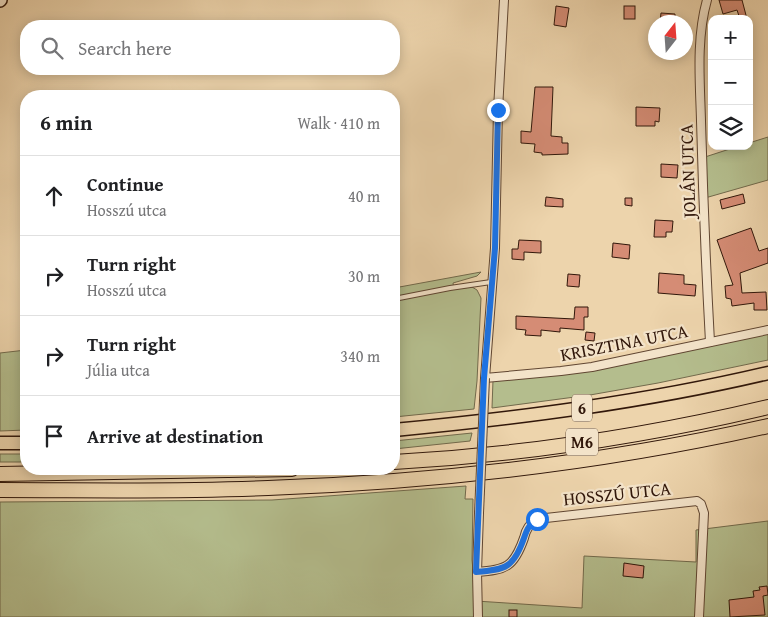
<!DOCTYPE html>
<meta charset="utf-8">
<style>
body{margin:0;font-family:"Gentium Book Plus",serif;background:#f2f2f2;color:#202124}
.controls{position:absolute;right:15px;top:15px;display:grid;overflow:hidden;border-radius:10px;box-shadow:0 2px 12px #0003}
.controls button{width:45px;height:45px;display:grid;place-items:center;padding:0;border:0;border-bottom:1px solid #e0e0e0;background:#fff;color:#202124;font:25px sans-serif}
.compass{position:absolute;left:648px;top:15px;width:45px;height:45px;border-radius:50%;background:#fff;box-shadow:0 2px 12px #0003;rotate:17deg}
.stop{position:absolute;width:15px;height:15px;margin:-11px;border:4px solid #1a73e8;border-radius:50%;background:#fff}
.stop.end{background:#1a73e8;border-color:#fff;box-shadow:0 1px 5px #0008}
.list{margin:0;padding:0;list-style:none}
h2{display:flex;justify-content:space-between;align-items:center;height:65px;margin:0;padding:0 20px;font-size:21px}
h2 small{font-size:16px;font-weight:400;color:#757577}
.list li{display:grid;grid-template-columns:32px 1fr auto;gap:15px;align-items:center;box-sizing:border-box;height:80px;padding:0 20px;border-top:1px solid #e0e0e0}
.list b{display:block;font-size:19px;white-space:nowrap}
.list p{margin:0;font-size:16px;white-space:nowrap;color:#757577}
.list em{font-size:16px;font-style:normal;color:#757577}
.icon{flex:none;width:28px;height:28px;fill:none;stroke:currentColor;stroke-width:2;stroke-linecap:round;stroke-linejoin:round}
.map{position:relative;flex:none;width:768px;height:617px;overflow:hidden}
.search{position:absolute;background:#fff;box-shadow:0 2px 12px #0003;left:20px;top:20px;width:380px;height:55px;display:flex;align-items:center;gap:12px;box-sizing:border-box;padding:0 18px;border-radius:20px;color:#757577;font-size:19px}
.panel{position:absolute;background:#fff;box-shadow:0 2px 12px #0003;left:20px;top:90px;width:380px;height:385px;border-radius:20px}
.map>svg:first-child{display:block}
.green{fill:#b4bd8d;stroke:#726a4c}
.building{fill:#d58c75;stroke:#31170a}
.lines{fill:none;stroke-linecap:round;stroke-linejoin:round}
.lane-casing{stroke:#604632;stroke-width:6}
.street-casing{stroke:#604632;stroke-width:10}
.secondary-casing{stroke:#31170a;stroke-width:14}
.primary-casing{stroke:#31170a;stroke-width:15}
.highway-casing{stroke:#31170a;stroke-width:16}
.lane{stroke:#f3e3c9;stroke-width:4}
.street{stroke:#f3e3c9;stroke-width:8}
.secondary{stroke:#f3e3c9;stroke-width:11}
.primary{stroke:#edd4ac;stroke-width:12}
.highway{stroke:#edd4ac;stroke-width:14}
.street-bridge-casing{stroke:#604632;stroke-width:10;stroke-linecap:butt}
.street-bridge{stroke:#f3e3c9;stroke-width:8}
.route{stroke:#1a73e8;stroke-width:6}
.labels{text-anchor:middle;stroke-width:4.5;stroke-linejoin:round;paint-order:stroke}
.shield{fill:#f3e3c9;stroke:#6b5443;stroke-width:1}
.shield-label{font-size:16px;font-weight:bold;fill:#31170a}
.street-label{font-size:18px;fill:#31170a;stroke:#f3e3c9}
</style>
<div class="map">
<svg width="768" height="617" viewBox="0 0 768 617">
<rect width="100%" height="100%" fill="#edd4ac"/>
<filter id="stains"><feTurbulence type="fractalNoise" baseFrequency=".004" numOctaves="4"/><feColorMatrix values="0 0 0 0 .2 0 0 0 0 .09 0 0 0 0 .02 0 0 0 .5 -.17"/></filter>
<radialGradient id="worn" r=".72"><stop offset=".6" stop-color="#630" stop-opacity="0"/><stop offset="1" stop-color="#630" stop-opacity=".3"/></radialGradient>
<g class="green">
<path d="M768 137V180L705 198V157L739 146H749V143Z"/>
<path d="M481 272 477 276 453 283 454 289 472 287 477 290 481 298 477 381 474 409 394 417V288Z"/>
<path d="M768 330V360L658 383 590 395 492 408 493 380 561 371Z"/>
<path d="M26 350V430L0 431V353Z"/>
<path d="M472 433 470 441 394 449V441Z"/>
<rect x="0" y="454" width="26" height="8"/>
<path d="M466 486 465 499H473L472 560 476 601 582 608 584 556 696 562V530L768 521V617H0V502L272 500Z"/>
</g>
<g class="building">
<path d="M719 0H742L747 19H740L737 10 723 14Z"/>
<path d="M556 6 569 8 566 27 554 25Z"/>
<rect x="624" y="6" width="11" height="13"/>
<path d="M661 13 675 14V22H660Z"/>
<path d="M535 87H553L551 136 562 137V143H568V154L542 155V153L534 152 535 144 521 143V131L531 132Z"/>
<path d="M636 107 660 108 659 122 655 121V126H636Z"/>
<path d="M661 164 678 165 677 178 661 177Z"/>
<path d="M743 194 745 203 722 209 720 200Z"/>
<path d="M546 197 563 199V207L545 206Z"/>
<path d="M625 198H632V206L625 205Z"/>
<path d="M655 220 673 221 672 232H666V237H654Z"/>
<path d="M751 228 759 251 768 248V263L740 273 742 293 766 292 767 310H754V303L732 306 731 299 726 298 725 286 733 285 717 240Z"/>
<path d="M519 240 541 241V253L524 252V260L512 259V249H518Z"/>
<path d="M613 243 630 245 629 259 612 257Z"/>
<path d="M659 273 684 275V284L696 285 695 296 658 293Z"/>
<path d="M568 274 580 275 579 287 567 286Z"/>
<path d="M575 307H588V317H584V330L560 328V332L541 330V336L525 335 526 330 516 329V316L574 319Z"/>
<path d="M586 332 595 333 594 341 585 340Z"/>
<path d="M624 563 644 566 643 578 623 576Z"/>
<path d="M767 586 768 595 763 596 765 615 730 617 729 600 754 597 753 591 760 590 759 587Z"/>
<rect x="509" y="610" width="8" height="7"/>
</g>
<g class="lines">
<defs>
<path id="lane" d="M394 299 450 288 491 282"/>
<g id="street">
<path d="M504 0 498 110 495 248 485 378 561 371 592 367 768 330"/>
<path d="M707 0C696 39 700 81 701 121 703 195 706 269 710 342"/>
<path d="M477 572C506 570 514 567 524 538 526 529 529 525 537 519L697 501 701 504 704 513 699 617"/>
<path d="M478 617 477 572 479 513"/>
</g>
<path id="secondary" d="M0 1 1 0"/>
<g id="primary">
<path d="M394 430C520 418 645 402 768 373"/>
<path d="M0 443H26"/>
</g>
<g id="highway">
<path d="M394 462C518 455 646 436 768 407"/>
<path d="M0 474 292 469"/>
<path d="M0 490C89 490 179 492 268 488 436 482 604 463 768 426"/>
</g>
</defs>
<use href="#lane" class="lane-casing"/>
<use href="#street" class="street-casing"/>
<use href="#secondary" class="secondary-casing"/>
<use href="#primary" class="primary-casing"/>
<use href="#highway" class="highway-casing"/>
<use href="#lane" class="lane"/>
<use href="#street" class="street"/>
<use href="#secondary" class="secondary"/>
<use href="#primary" class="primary"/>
<use href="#highway" class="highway"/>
<defs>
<path id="street-bridge" d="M479 513 485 378"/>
</defs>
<use href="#street-bridge" class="street-bridge-casing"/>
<use href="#street-bridge" class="street-bridge"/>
</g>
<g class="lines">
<path class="route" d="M498 110 495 248 484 378 476 572C506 570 514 567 524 538 527 529 529 525 537 519"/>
</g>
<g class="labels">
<g class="shield">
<rect x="572" y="394.5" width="20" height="27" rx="4"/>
<rect x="566" y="428.5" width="32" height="27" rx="4"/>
</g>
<g class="shield-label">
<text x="582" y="414">6</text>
<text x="582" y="448">M6</text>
</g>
<g class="street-label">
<text transform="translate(688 171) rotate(-92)" y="6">JOLÁN UTCA</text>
<text transform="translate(624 343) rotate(-11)" y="6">KRISZTINA UTCA</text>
<text transform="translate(617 494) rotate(-6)" y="6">HOSSZÚ UTCA</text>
</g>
</g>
<rect width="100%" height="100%" filter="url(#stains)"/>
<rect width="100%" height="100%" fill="url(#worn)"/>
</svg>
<div class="controls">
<button>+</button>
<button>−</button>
<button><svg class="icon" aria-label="layers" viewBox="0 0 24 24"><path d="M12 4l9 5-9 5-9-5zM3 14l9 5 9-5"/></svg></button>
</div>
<svg class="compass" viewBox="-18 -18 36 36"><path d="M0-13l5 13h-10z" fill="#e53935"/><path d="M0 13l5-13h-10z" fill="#757577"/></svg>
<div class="stop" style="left:537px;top:519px"></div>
<div class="stop end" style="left:498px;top:110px"></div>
<div class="search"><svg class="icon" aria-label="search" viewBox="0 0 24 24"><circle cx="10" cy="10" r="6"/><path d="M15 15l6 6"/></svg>Search here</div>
<section class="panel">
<h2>6 min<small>Walk · 410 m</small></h2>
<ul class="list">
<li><svg class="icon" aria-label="ahead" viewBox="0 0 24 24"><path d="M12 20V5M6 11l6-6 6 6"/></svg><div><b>Continue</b><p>Hosszú utca</p></div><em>40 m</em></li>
<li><svg class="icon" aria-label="right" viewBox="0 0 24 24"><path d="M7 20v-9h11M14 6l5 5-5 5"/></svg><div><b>Turn right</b><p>Hosszú utca</p></div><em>30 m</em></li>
<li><svg class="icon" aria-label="right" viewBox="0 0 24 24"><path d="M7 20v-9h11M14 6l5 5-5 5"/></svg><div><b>Turn right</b><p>Júlia utca</p></div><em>340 m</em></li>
<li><svg class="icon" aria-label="arrive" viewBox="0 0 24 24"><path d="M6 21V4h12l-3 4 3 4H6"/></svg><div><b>Arrive at destination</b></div></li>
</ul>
</section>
</div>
